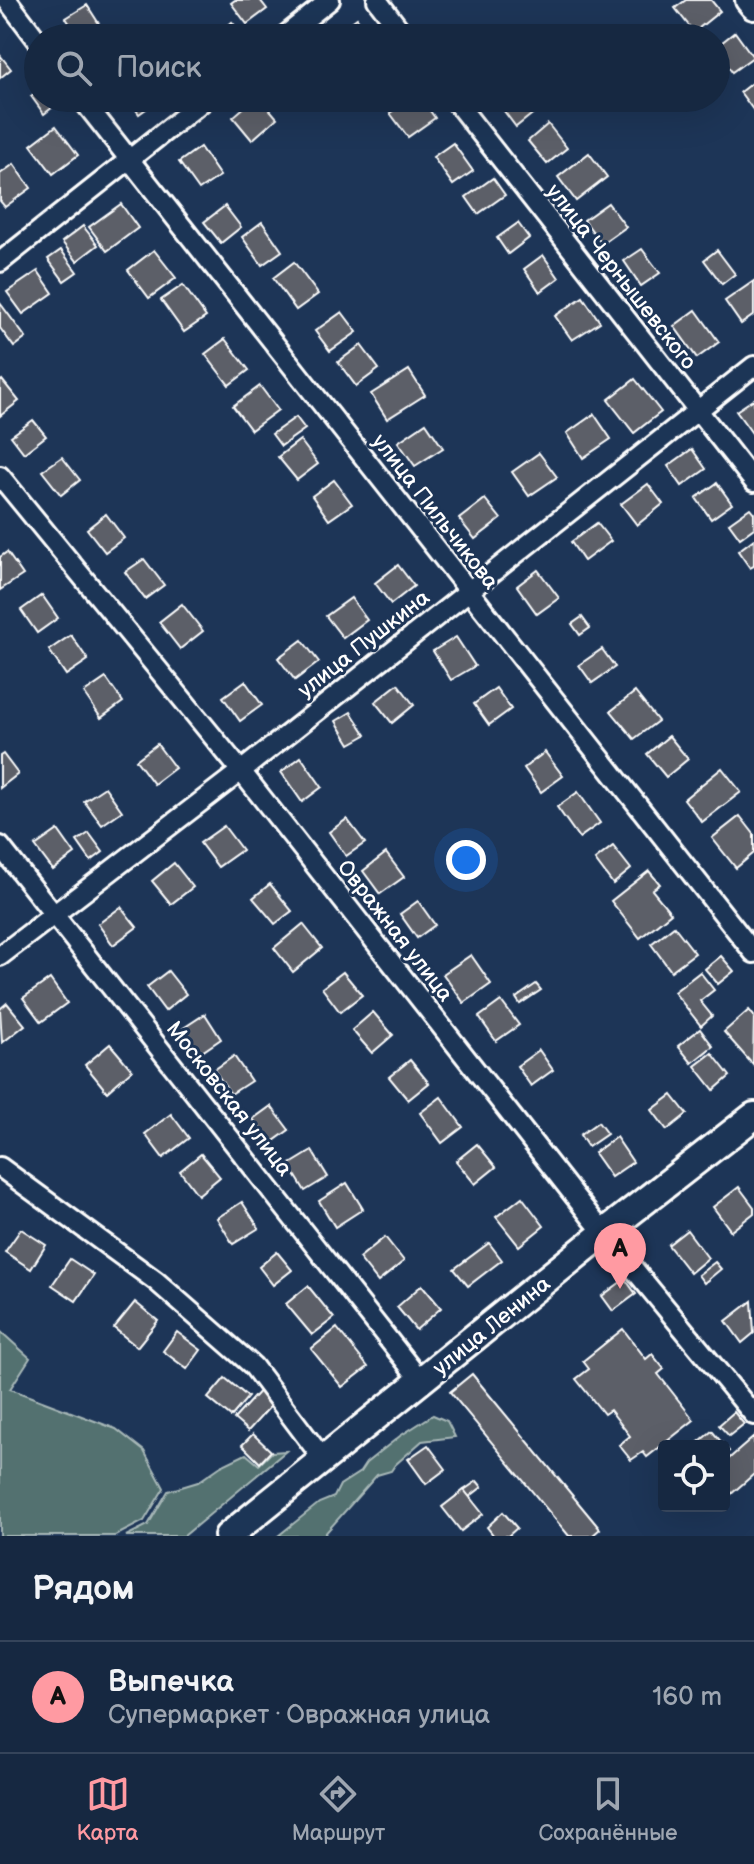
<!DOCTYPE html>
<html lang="ru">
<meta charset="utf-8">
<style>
body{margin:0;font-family:"Balsamiq Sans",sans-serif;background:#23344c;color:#f1f3f6}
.controls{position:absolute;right:24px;bottom:24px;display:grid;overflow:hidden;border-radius:8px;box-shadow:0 8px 32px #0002}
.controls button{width:72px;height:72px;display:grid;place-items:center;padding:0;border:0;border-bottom:2px solid #35445a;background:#162841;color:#f1f3f6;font:40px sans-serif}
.you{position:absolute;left:466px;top:860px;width:28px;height:28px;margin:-20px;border:6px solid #fff;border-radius:50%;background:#1a73e8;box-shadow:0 0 0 12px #1a73e833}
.badge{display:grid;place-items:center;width:52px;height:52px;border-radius:50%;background:#ff9aa2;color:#111;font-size:26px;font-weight:700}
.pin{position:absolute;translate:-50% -66px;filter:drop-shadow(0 2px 4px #0008)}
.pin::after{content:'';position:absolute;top:42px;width:28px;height:24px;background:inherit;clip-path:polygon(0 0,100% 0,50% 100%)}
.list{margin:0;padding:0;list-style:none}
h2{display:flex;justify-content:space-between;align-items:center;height:104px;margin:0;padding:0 32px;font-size:34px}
h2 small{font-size:26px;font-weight:400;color:#9ea6b1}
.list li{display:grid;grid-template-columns:52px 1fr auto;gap:24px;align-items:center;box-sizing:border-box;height:112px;padding:0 32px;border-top:2px solid #35445a}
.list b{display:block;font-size:30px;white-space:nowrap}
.list p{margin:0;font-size:26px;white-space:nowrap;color:#9ea6b1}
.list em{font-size:26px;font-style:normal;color:#9ea6b1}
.icon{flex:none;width:44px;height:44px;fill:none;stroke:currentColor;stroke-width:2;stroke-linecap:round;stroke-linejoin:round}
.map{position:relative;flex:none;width:754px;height:1536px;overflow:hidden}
.search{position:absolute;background:#162841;box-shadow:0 8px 32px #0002;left:24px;right:24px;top:24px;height:88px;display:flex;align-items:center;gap:20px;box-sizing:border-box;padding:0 28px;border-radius:44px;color:#9ea6b1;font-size:30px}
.sheet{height:216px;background:#162841}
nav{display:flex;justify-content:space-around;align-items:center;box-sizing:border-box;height:112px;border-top:2px solid #35445a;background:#162841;font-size:22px;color:#9ea6b1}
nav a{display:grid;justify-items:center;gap:4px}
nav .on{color:#ff9aa2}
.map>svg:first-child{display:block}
.green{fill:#527170;stroke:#a8b8b8;stroke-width:2}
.building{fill:#5c5f67;stroke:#fff;stroke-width:2}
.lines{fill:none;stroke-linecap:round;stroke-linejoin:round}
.street-casing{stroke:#fff;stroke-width:24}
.secondary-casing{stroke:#fff;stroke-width:32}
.street{stroke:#1d3557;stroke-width:18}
.secondary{stroke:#1d3557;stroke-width:26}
.labels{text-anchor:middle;stroke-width:6;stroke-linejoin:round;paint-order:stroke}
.street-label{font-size:22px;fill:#fff;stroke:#1d3557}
</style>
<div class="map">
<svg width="754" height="1536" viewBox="0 0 754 1536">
<rect width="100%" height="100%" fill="#1d3557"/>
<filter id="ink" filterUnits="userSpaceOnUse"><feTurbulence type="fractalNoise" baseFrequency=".0125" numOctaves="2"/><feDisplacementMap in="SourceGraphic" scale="16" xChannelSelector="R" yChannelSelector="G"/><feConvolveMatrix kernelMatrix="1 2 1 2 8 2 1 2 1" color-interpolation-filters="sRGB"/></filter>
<g filter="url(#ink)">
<g class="green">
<path d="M0 1331 30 1358 10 1389 116 1429 144 1451 164 1488 144 1521 115 1536H0Z"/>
<path d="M433 1415 447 1421 455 1437 422 1441 395 1465 391 1471 377 1475 323 1536H278L319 1503 334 1497 340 1485 360 1472 366 1463 400 1436Z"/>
<path d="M286 1451 184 1536H126L148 1525 168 1491 198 1482 221 1466 246 1454 259 1465 272 1452Z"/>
</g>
<g class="building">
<path d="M235 0H260L267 9 247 24 231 3Z"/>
<path d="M686 0H711L720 11 694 32 675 8Z"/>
<path d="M87 5 103 30 90 38H79L66 18Z"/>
<path d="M357 18 371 37 330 38Z"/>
<path d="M232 22 245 38H232L224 29Z"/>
<path d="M192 28 199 38H177Z"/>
<path d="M735 32 753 57 732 72 716 47Z"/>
<path d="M0 55 11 69 0 78Z"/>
<path d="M754 81V111L740 92Z"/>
<path d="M38 91V98H55L58 103 44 114 31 96Z"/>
<path d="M128 98H161L139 114Z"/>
<path d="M255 98H260L277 118 252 140 233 117Z"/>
<path d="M411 98H421L435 118 408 137 390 113Z"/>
<path d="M505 98H526L536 111 516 127 498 103Z"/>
<path d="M548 124 567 148 547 164 528 141Z"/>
<path d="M56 126 78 155 53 174 31 145Z"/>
<path d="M453 143 473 171 453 185 433 157Z"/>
<path d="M200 147 220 176 199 190 179 162Z"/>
<path d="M589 153 607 177 576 201 558 177Z"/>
<path d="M14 164 31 188 5 207 0 201V174Z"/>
<path d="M493 178 505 195 478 214 466 197Z"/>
<path d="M608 203 626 227 602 244 584 220Z"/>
<path d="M121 204 138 228 107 251 89 227Z"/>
<path d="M225 206 241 227 221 243 204 222Z"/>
<path d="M262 222 282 251 262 265 242 237Z"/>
<path d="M518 223 529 238 508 254 497 238Z"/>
<path d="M83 226 98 245 77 261 62 242Z"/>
<path d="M642 249 660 273 641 286 624 261Z"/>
<path d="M61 250 77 272 64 281 48 259Z"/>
<path d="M154 250 176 278 149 298 128 270Z"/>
<path d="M717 250 735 274 722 284 704 260Z"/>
<path d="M543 255 559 278 540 292 524 269Z"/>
<path d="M294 262 318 294 296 310 273 278Z"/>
<path d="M38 271 53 293 23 314 7 292Z"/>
<path d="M754 281V315L741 324 725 301Z"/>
<path d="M183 285 206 317 184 332 161 300Z"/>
<path d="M583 297 600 322 572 340 555 316Z"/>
<path d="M0 303 26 338 14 347 0 328Z"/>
<path d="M696 310 719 342 697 358 674 326Z"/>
<path d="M342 312 357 332 330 351 315 331Z"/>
<path d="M225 339 249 370 229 385 205 354Z"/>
<path d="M361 345 379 369 356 386 338 362Z"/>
<path d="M409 370 425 395 387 419 371 394Z"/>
<path d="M635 379 661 412 634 433 608 400Z"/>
<path d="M2 380 19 401 0 416V382Z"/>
<path d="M260 386 278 410 251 430 233 406Z"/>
<path d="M754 399V436L736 411Z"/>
<path d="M594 414 611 439 583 458 567 433Z"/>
<path d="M296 417 305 429 281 446 272 434Z"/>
<path d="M33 420 46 436 24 453 11 436Z"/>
<path d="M426 423 443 448 415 466 398 442Z"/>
<path d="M300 440 318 464 297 480 278 457Z"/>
<path d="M692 449 706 469 682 486 668 466Z"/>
<path d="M539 453 557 477 529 496 512 472Z"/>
<path d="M62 457 80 480 61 495 42 471Z"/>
<path d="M334 480 352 504 329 520 312 496Z"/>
<path d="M717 483 732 504 711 519 696 498Z"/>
<path d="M648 484 663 504 637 525 621 504Z"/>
<path d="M485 499 501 519 475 539 459 519Z"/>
<path d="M750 508 754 513V528L740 538 729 523Z"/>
<path d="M106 514 124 538 105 552 87 529Z"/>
<path d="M597 523 611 541 584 561 571 542Z"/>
<path d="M754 539V566L750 568 738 551Z"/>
<path d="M7 552 23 575 0 590V557Z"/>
<path d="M144 559 164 585 145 599 125 572Z"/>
<path d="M398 565 414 586 391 604 375 583Z"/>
<path d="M538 570 559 598 537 614 517 586Z"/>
<path d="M42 595 58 618 37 633 21 610Z"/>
<path d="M351 598 367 620 343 638 326 616Z"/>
<path d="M182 604 203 631 180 649 159 622Z"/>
<path d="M582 617 590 628 580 635 572 624Z"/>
<path d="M71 635 88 660 66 675 49 650Z"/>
<path d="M456 637 475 666 451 680 433 651Z"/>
<path d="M302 640 319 662 295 680 278 658Z"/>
<path d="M602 649 615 667 592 683 579 665Z"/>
<path d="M106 678 123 702 101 718 84 693Z"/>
<path d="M245 681 262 705 240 721 223 697Z"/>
<path d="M398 684 414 705 392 723 375 702Z"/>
<path d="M496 688 511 709 489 725 474 704Z"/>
<path d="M635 692 658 721 634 739 611 711Z"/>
<path d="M351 712 366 735 350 744 336 721Z"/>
<path d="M669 736 688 759 666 777 647 754Z"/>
<path d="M157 744 175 768 154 784 136 760Z"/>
<path d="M545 752 563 776 541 792 524 768Z"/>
<path d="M3 754 18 774 0 788V756Z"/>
<path d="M301 757 322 787 302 802 281 772Z"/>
<path d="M722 768 741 792 702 822 684 799Z"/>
<path d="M105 787 122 811 102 825 84 801Z"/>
<path d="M578 792 600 823 579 838 557 807Z"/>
<path d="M740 816 754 834V853L736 868 712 838Z"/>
<path d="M347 819 365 843 346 856 329 832Z"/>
<path d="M224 826 242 850 218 867 200 843Z"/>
<path d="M58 830 75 854 53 870 35 846Z"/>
<path d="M89 833 103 852 91 861 77 841Z"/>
<path d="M613 846 631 869 613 884 595 860Z"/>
<path d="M386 853 404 877 380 894 363 871Z"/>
<path d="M174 863 193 887 171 904 152 881Z"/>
<path d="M649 871 660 884 652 890 671 913 640 938 611 901Z"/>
<path d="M270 884 292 911 275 924 253 898Z"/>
<path d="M418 901 435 925 417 938 400 914Z"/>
<path d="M121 907 137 927 113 945 98 924Z"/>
<path d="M303 924 322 948 293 972 274 948Z"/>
<path d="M674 926 695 953 671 971 651 944Z"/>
<path d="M471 955 491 984 464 1003 443 974Z"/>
<path d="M721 956 734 971 718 984 705 969Z"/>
<path d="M168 971 186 994 165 1011 147 987Z"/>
<path d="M343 972 362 995 340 1012 322 988Z"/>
<path d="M700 972 714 990 700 1001 712 1016 701 1026 674 992Z"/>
<path d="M50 979 67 1003 41 1022 23 998Z"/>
<path d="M536 984 541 990 520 1004 516 998Z"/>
<path d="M501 1001 519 1025 496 1041 479 1017Z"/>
<path d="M7 1003 25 1025 2 1043 0 1009Z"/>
<path d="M749 1010 754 1016 753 1065 724 1032Z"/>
<path d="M373 1012 393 1035 372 1053 352 1030Z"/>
<path d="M205 1014 221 1039 199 1054 182 1029Z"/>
<path d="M700 1029 713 1046 692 1063 678 1046Z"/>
<path d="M110 1044 132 1070 107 1092 85 1065Z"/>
<path d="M539 1050 553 1070 531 1086 517 1066Z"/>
<path d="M712 1053 730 1076 714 1090 695 1066Z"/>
<path d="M234 1056 251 1081 231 1094 214 1070Z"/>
<path d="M410 1060 429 1083 408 1100 389 1077Z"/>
<path d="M672 1095 687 1114 667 1130 652 1110Z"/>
<path d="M441 1097 463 1127 442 1143 420 1113Z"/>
<path d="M271 1106 289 1130 271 1143 253 1119Z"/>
<path d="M171 1114 189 1138 163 1158 145 1134Z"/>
<path d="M598 1122 607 1134 588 1147 580 1135Z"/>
<path d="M616 1137 633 1162 611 1177 594 1153Z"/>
<path d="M477 1144 496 1167 475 1184 456 1161Z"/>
<path d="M312 1151 328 1177 305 1191 289 1165Z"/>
<path d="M201 1154 220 1177 198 1195 180 1171Z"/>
<path d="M347 1183 363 1209 335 1227 319 1201Z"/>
<path d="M739 1187 754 1207V1213L731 1231 713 1207Z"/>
<path d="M522 1197 544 1226 519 1246 496 1217Z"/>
<path d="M242 1202 259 1228 233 1244 217 1218Z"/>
<path d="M21 1229 46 1245 31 1269 5 1252Z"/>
<path d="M687 1230 708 1258 690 1273 668 1245Z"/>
<path d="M385 1237 404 1261 378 1282 359 1258Z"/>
<path d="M489 1243 502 1260 468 1286 454 1269Z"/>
<path d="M277 1252 292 1270 273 1285 259 1267Z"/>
<path d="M70 1259 94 1275 76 1301 52 1285Z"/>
<path d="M715 1262 721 1269 704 1283 698 1275Z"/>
<path d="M625 1279 636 1294 613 1311 602 1296Z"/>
<path d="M422 1285 441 1308 416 1330 397 1307Z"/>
<path d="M308 1286 334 1318 312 1335 286 1304Z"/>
<path d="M752 1301 754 1333 742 1343 726 1321Z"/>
<path d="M135 1302 158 1321 137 1347 114 1328Z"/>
<path d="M337 1328 368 1367 342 1387 311 1349Z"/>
<path d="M623 1329 646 1359 652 1354 664 1369 658 1374 694 1420 647 1457 643 1452 631 1460 619 1445 630 1436 610 1410 604 1414 576 1379 589 1369 583 1361Z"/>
<path d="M177 1332 201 1350 187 1369 163 1351Z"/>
<path d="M472 1374 600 1529 592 1536H569L450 1392Z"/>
<path d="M225 1378 248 1397 231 1417 208 1398Z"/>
<path d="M263 1387 276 1400 248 1431 234 1419Z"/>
<path d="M734 1412 744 1424 729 1436 719 1425Z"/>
<path d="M712 1431 729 1451 724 1455V1446H694Z"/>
<path d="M253 1434 271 1451 260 1463 242 1445Z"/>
<path d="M754 1437V1474L730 1495 724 1488V1463Z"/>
<path d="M428 1445 446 1469 426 1484 408 1459Z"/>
<path d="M477 1481 482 1487 469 1497 464 1490Z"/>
<path d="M464 1490 483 1514 461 1531 442 1507Z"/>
<path d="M503 1512 517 1528 508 1536H494L487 1527Z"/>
</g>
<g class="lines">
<defs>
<g id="street">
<path d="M7 0 38 41"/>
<path d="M377 0 406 38"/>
<path d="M282 38 330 0"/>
<path d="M81 98 754 953"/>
<path d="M453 98 754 482"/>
<path d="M0 262 207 98"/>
<path d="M0 476 241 771 591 1217 754 1415"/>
<path d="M0 846 421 1381"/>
<path d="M0 956 241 771 754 366"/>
<path d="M0 1167 156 1281 253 1366 323 1459"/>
</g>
<g id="secondary">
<path d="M749 0 754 6"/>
<path d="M228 1536 605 1232 754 1116"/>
</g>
</defs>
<use href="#street" class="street-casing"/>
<use href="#secondary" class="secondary-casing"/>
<use href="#street" class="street"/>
<use href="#secondary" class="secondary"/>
</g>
</g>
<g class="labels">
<g class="street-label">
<text transform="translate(622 276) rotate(52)" y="8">улица Чернышевского</text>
<text transform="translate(436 511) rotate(52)" y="8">улица Пильчикова</text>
<text transform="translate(363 643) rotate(-38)" y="8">улица Пушкина</text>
<text transform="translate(396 930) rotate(52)" y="8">Овражная улица</text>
<text transform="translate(230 1098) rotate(52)" y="8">Московская улица</text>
<text transform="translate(491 1325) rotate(-39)" y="8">улица Ленина</text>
</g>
</g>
</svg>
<div class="controls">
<button><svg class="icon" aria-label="locate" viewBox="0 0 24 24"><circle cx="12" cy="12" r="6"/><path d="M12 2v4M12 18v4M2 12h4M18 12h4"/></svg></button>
</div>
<div class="you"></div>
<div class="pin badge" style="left:620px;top:1289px">A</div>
<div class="search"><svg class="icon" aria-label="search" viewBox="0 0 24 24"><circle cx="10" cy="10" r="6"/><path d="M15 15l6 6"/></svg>Поиск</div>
</div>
<section class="sheet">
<h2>Рядом<small></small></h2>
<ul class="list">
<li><span class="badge">A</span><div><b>Выпечка</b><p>Супермаркет · Овражная улица</p></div><em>160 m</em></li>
</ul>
</section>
<nav>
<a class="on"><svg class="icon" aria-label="map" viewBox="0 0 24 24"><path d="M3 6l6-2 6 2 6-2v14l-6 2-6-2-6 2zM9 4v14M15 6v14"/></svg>Карта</a>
<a><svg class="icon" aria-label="directions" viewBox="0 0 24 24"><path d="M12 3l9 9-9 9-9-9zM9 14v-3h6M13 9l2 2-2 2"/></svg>Маршрут</a>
<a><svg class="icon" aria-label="saved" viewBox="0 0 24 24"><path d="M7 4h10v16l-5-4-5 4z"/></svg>Сохранённые</a>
</nav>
